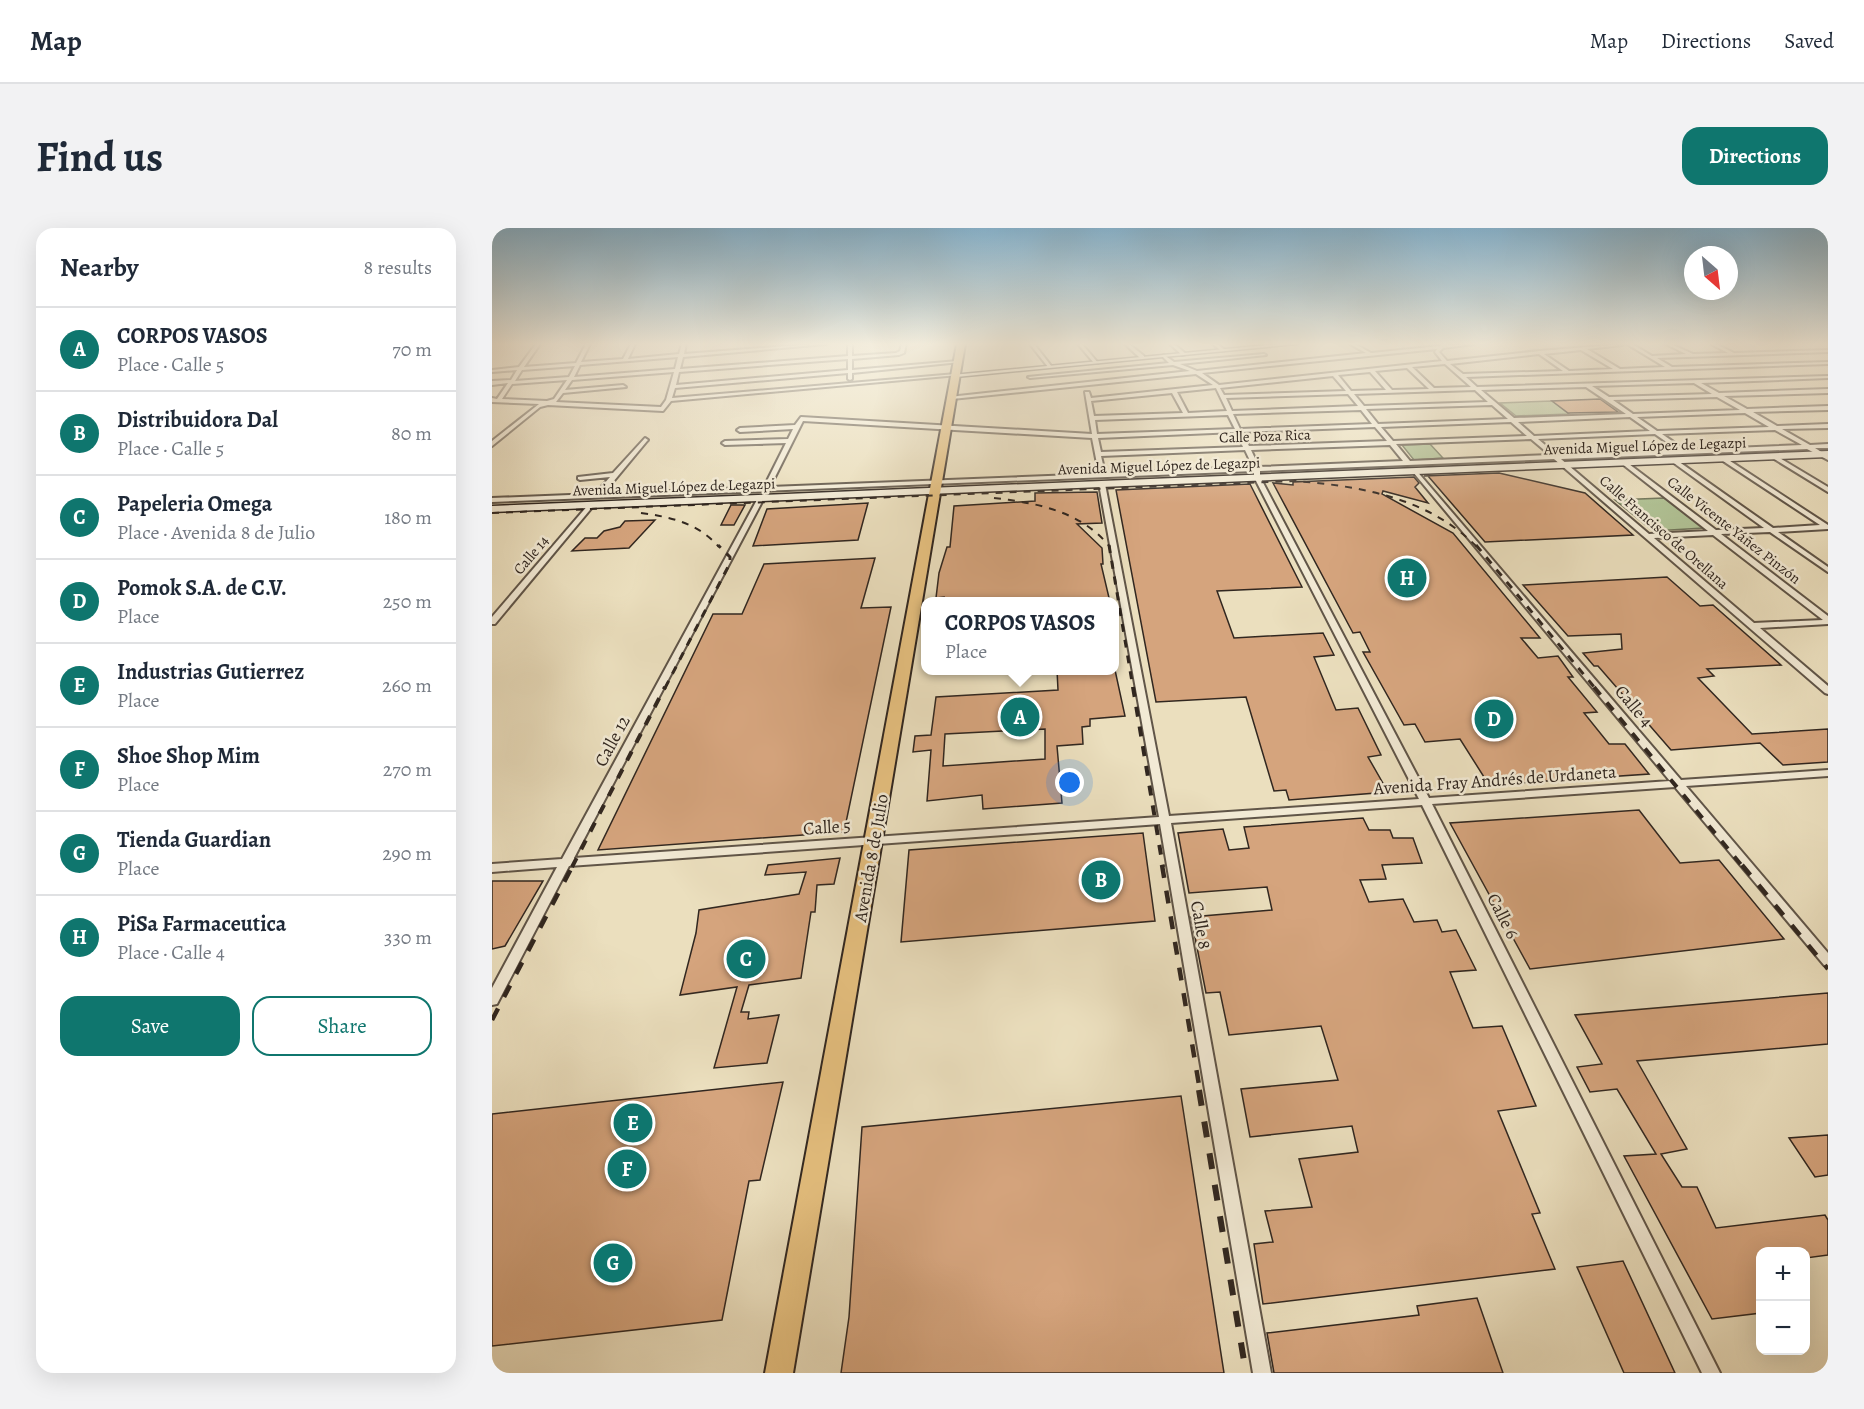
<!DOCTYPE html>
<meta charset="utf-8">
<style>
body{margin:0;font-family:Alegreya,serif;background:#f2f2f3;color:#1f2937}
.controls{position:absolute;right:18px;bottom:18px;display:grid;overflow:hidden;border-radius:12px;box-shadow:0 6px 24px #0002}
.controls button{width:54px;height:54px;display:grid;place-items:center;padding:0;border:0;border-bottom:2px solid #e0e1e3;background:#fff;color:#1f2937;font:30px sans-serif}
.compass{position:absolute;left:1192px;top:18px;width:54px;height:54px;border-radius:50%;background:#fff;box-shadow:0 6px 24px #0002;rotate:152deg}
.you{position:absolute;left:578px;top:555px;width:21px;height:21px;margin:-15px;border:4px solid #fff;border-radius:50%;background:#1a73e8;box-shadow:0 0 0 9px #1a73e833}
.badge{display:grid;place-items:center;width:39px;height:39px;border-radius:50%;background:#0f766e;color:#fff;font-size:20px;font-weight:700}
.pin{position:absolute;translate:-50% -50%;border:3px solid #fff;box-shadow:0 2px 6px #0006}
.popup{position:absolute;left:429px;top:369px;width:198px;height:78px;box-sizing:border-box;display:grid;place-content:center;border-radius:12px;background:#fff;filter:drop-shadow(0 2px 4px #0005);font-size:20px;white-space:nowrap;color:#747a83}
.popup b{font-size:22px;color:#1f2937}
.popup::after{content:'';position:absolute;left:50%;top:100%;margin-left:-12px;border:12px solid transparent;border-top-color:#fff}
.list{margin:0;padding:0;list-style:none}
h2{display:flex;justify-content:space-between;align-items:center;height:78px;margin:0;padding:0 24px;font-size:26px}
h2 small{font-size:20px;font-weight:400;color:#747a83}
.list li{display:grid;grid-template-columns:39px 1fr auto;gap:18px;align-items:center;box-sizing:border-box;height:84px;padding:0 24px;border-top:2px solid #e0e1e3}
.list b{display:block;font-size:22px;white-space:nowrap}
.list p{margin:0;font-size:20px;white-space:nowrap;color:#747a83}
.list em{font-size:20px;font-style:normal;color:#747a83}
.actions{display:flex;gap:12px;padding:18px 24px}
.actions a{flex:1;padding:14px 0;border:2px solid #0f766e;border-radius:18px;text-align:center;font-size:21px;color:#0f766e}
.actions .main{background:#0f766e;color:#fff}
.map{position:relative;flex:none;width:1336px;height:1145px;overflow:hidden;border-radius:18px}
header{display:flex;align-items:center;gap:36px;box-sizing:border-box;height:84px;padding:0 30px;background:#fff;border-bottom:2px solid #e0e1e3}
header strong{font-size:28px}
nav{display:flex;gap:33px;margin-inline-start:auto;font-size:21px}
.intro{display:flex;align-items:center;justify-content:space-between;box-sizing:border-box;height:144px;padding:0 36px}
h1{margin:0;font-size:42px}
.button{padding:15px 27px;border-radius:18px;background:#0f766e;color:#fff;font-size:21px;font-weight:700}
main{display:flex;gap:36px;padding:0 36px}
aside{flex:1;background:#fff;border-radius:18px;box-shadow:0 6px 24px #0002}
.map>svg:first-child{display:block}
.green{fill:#b1c396;stroke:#71755b;stroke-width:1.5}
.building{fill:#d5a47d;stroke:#312720;stroke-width:1.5;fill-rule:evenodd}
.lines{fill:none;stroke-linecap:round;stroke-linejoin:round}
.street-casing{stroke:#605548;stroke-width:4}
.secondary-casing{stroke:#312720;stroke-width:3}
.primary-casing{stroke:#312720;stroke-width:4}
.street{fill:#f2ead5;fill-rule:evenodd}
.secondary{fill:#f2ead5;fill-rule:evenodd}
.primary{fill:#e6c07f;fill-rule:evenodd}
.rail-far4{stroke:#312720;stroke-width:2;stroke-dasharray:7 7;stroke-linecap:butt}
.rail-far3{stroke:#312720;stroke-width:3;stroke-dasharray:8 8;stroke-linecap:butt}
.rail-far2{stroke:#312720;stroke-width:4;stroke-dasharray:10 10;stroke-linecap:butt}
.rail-far1{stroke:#312720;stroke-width:4.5;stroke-dasharray:13 13;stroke-linecap:butt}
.rail{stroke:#312720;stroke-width:6;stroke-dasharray:16 16;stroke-linecap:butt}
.labels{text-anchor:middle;stroke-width:5;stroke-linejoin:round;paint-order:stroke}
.far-street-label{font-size:15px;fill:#312720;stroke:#f2ead5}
.street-label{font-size:18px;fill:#312720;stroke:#f2ead5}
</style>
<header>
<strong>Map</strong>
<nav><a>Map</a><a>Directions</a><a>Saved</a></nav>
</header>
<div class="intro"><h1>Find us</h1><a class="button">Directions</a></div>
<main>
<aside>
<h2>Nearby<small>8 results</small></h2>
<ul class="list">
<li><span class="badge">A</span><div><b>CORPOS VASOS</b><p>Place · Calle 5</p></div><em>70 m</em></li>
<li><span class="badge">B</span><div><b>Distribuidora Dal</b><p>Place · Calle 5</p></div><em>80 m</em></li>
<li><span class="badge">C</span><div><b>Papeleria Omega</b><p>Place · Avenida 8 de Julio</p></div><em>180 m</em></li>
<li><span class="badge">D</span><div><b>Pomok S.A. de C.V.</b><p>Place</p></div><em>250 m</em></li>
<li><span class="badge">E</span><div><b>Industrias Gutierrez</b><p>Place</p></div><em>260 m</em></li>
<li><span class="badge">F</span><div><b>Shoe Shop Mim</b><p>Place</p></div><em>270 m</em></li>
<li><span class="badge">G</span><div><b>Tienda Guardian</b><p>Place</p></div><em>290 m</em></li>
<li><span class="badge">H</span><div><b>PiSa Farmaceutica</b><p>Place · Calle 4</p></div><em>330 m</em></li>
</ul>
<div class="actions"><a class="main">Save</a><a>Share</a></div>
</aside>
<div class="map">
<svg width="1336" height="1145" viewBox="0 0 1336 1145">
<rect width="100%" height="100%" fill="#ebdfbe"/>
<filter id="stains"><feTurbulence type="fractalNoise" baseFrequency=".00333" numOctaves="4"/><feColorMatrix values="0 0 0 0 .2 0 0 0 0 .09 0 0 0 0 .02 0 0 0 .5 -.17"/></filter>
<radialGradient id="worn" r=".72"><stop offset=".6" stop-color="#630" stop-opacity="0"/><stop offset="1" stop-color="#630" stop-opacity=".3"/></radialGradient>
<g class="green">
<path d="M1060 173 1077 186 1024 188 1008 175Z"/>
<path d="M938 216 951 230 922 232 910 217Z"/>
<path d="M1172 270 1212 300 1161 303 1123 272Z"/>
</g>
<g class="building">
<path d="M1108 171 1126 184 1076 185 1060 173Z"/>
<path d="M1007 245 1093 265 1141 307 993 314 936 248H932Z"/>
<path d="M922 249 927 255 923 259 936 275 891 263 890 266 961 305 1048 410H1029L1046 430 1066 428 1081 449H1076L1105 484 1092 485 1117 516H1133L1157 546 997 557 968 511 933 514 923 496 912 497 871 424H878L868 404 861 405 781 255 801 257V254Z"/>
<path d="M758 256 810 359 725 363 742 410 831 405 842 427 822 429 844 482 866 480 889 527 876 529 896 564 797 572 794 562 782 563 754 469 664 474 624 262Z"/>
<path d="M605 264 610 295 585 296 610 320 611 336H609L618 374H451L452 369 444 370 447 345 455 319H458L462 278 543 273V265Z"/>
<path d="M376 275 366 312 261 318 275 281Z"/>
<path d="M239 277H253L242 297H229Z"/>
<path d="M163 292 137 320 80 323 93 310H105L112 303 128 299 133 293Z"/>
<path d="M383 330 369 380 399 379 352 604 106 622 221 386H250L272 336Z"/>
<path d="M1175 349 1208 378 1221 377 1289 437 1215 441 1222 448 1206 450 1260 506 1336 501V534L1291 537 1268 515 1179 522 1106 438H1102L1091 425 1130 421 1129 406 1076 408 1031 357Z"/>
<path d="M565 442H623L633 488 598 491V498L590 499 591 516 565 518 570 575 491 581 490 567 435 573 439 522 421 524 423 508 439 507 444 469 566 462ZM553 501V531L451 538 453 506Z"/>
<path d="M1147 582 1188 635 1227 632 1292 711 1038 741 958 595Z"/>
<path d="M871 590 877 602H898L901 610H921L930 635 890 637 894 651 868 652 877 674 911 671 922 694 945 692 950 704 964 702 984 742 958 744 981 800 1010 798 1044 878 1006 883 1048 985 1040 986 1063 1041 771 1076 762 1016 781 1014 773 983 820 979 807 931 866 924 860 898 758 909 749 861 846 852 829 798 737 807 728 764 714 765 699 689 780 682 775 659 697 665 686 605 731 601 737 622 757 620 752 599Z"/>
<path d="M651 605 663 693 409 714 417 622Z"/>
<path d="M348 630 342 656 325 657 323 684H319L309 750 257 757 249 784H257L256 791 287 787 275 835 222 840 245 759 188 767 204 705 207 682 307 666 314 644 273 647 276 637Z"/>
<path d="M0 653H51L13 718 0 721Z"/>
<path d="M1336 765V816L1145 833 1195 921 1169 926 1190 959H1205L1224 1000 1333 987 1336 992V1027L1314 1030V1023H1269V1085L1220 1091 1132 928 1164 926 1125 861 1098 864 1085 839 1110 836 1083 787Z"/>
<path d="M291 854 268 952 257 953 230 1092 0 1118V886Z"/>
<path d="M689 868 732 1145H349L357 1089 370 899Z"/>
<path d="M1336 907V947L1323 949 1297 910Z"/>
<path d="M1131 1033 1183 1145H1132L1085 1039Z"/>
<path d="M985 1070 1011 1145H782L775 1105 927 1087 925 1078Z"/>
</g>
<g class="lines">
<defs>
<g id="street">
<path d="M44 116H48L32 139 84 135 94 116H98L89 134 131 131 139 116H143L136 131 187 126 190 116H194L192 126 320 116H334L191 129 188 141 356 128V116H360V128L404 125 408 123 410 116H414L412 125 407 127 360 131V142L466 133 468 134 360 145V151L358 152 356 151V145L183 160 180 170 464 146 466 147 179 173 171 183 56 177 48 179 0 218V213L47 176 0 174V170L5 171 16 155 0 157V153L19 152 25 142 0 144V142L27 139ZM186 129 183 141 82 149 88 137ZM356 131V142L184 157 187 144ZM83 138 77 149 23 153 30 142ZM182 144 174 172 169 179 64 174 71 165 134 159 131 157 73 162 80 152ZM75 152 62 171 55 173 10 171 20 156Z"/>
<path d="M538 116H542L560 139H556Z"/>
<path d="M586 116H590L606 135H602Z"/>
<path d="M633 116H637L652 128V130H648Z"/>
<path d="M678 116H682L694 126 690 127Z"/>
<path d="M721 116H725L733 122 729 123Z"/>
<path d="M858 116H863L879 125 948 118 950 116H954L953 117 982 116 951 120 947 124 955 133 1047 123 1132 116 1130 117 1095 121 1128 141 1173 139 1135 116H1140L1160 128 1194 126 1174 116H1179L1201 126 1236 125 1219 116H1224L1242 125 1336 122V124L1165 130 1180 139 1336 134V136L974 149 985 159 1336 148V150L1209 155 1227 165 1336 161V165L1232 168 1255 181 1336 178V182L1261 184 1285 198 1336 196V200L1290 201 1318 217 1336 216V220H1323L1336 228V232L1315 221 1069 231 1157 306 1216 303 1129 235V233H1133L1224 302 1272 300 1179 233V231H1183L1281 300 1328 297 1228 231V229H1232L1336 297V301L1286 304 1336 339V344L1278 304 1229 306 1336 388V396L1268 400 1336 458V466L1333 465 1062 231 768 243V249L937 570 1178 553 921 244V242L923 241 1189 552 1336 542V548L1194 558 1336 725V739L1332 737 1183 559 940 576 1228 1145H1210L930 577 679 595 779 1145H761L668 596 77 638 5 776 0 777V760L65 639 0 644V636L70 631 266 270 269 268 272 270 82 630 667 589 607 256 610 254 613 256 677 588 927 571 762 249V243L0 274V270L103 266 118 249 88 252 86 251V249L121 245 153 210 156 212 155 213 111 266 272 259 294 215 233 217 230 215 233 213 296 211 301 201 248 204 245 202 248 200 303 197 309 189 600 206 593 164H597L599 170 721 157 704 146 460 171 457 169 698 143 681 137 538 150 536 149 677 135 670 128 672 127 682 134 772 126 774 127 688 136 705 143 874 125ZM945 121 943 124 950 133 727 157 710 145ZM1089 122 1121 141 1077 143 1052 126ZM1047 126 1071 143 971 146 958 136ZM953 136 979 159 942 160 920 139ZM915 140 937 161 900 162 883 143ZM878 144 894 162 859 163 846 147ZM841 148 854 163 732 167 728 160ZM1202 155 1220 166 1117 169 1100 158ZM1094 159 1134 186 1022 190 989 162ZM724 160 735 183 696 185 685 164ZM983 162 996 174 872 178 862 166ZM680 165 691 185 602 188 599 173ZM856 166 866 178 740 183 734 170ZM1225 169 1248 182 1141 186 1121 172ZM1000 177 1016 191 886 196 874 181ZM869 182 880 196 748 201 741 186ZM1253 185 1277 199 1165 203 1145 189ZM736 187 743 201 605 206 603 192ZM1138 189 1158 203 1042 208 1026 194ZM311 193 600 210 607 246 278 259ZM1019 194 1035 208 901 213 889 199ZM883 199 895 213 757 218 750 204ZM1283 202 1310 217 1193 222 1170 206ZM744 204 751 219 609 224 606 210ZM1163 206 1186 222 1065 227 1046 211ZM1039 211 1058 227 918 233 904 216ZM898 217 911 233 767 239 759 222ZM753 222 761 239 613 245 609 228ZM1221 307 1331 392 1262 395 1162 310Z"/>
<path d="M1281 226 1336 259V264L1279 229 1278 228Z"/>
<path d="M97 276 102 277 3 396H0V389Z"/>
</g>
<g id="secondary">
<path d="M785 116H805L464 149 460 147Z"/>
<path d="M1336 223V229L0 284V278Z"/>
</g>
<path id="primary" d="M465 116H473L301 1145H273Z"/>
</defs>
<use href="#street" class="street-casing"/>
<use href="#secondary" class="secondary-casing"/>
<use href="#primary" class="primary-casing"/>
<use href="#street" class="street"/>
<use href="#secondary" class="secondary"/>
<use href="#primary" class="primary"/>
<g class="rail-far4">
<path d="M502 270C545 275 589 283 618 319"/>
<path d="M0 285 803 253C869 258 937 270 985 319"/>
<path d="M149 285C179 289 206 295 227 319"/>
</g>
<g class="rail-far3">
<path d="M617 317 641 460"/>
<path d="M984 317 1103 460"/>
<path d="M173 460 238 335V329L226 317"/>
</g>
<g class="rail-far2">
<path d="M641 459 671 639"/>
<path d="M1102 459 1251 639"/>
<path d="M80 639 173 459"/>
</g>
<g class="rail-far1">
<path d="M670 637 708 863"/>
<path d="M1250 637 1336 741"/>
<path d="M0 792 81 637"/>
</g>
<path class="rail" d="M707 862 754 1145"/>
</g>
<linearGradient id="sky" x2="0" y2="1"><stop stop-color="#88b7d4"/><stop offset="0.42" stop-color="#f6f1e2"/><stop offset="1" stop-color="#f6f1e2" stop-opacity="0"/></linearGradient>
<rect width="1336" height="276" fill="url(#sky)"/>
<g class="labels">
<g class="far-street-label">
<text transform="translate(773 208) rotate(-2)" y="5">Calle Poza Rica</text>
<text transform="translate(1153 218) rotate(-2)" y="5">Avenida Miguel López de Legazpi</text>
<text transform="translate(667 238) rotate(-2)" y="5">Avenida Miguel López de Legazpi</text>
<text transform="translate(182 259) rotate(-2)" y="5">Avenida Miguel López de Legazpi</text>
<text transform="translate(1242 302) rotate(38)" y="5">Calle Vicente Yáñez Pinzón</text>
<text transform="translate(1172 304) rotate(41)" y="5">Calle Francisco de Orellana</text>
<text transform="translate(39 327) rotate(-50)" y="5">Calle 14</text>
</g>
<g class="street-label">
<text transform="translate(1142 478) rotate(50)" y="6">Calle 4</text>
<text transform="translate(120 513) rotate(-62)" y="6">Calle 12</text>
<text transform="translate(1003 552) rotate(-4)" y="6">Avenida Fray Andrés de Urdaneta</text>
<text transform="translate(335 599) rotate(-4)" y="6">Calle 5</text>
<text transform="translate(379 630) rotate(-80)" y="6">Avenida 8 de Julio</text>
<text transform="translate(1011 688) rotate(63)" y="6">Calle 6</text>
<text transform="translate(709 697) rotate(80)" y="6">Calle 8</text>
</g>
</g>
<rect width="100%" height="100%" filter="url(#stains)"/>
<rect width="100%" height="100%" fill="url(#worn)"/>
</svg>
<div class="controls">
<button>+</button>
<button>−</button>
</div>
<svg class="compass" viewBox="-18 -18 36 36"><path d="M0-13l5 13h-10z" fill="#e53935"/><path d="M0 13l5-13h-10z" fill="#747a83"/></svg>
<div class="you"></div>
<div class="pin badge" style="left:528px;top:489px">A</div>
<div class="popup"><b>CORPOS VASOS</b>Place</div>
<div class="pin badge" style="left:609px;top:652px">B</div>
<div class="pin badge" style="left:254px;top:731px">C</div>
<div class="pin badge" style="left:1002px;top:491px">D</div>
<div class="pin badge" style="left:141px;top:895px">E</div>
<div class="pin badge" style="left:135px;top:941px">F</div>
<div class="pin badge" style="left:121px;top:1035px">G</div>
<div class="pin badge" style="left:915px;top:350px">H</div>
</div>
</main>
